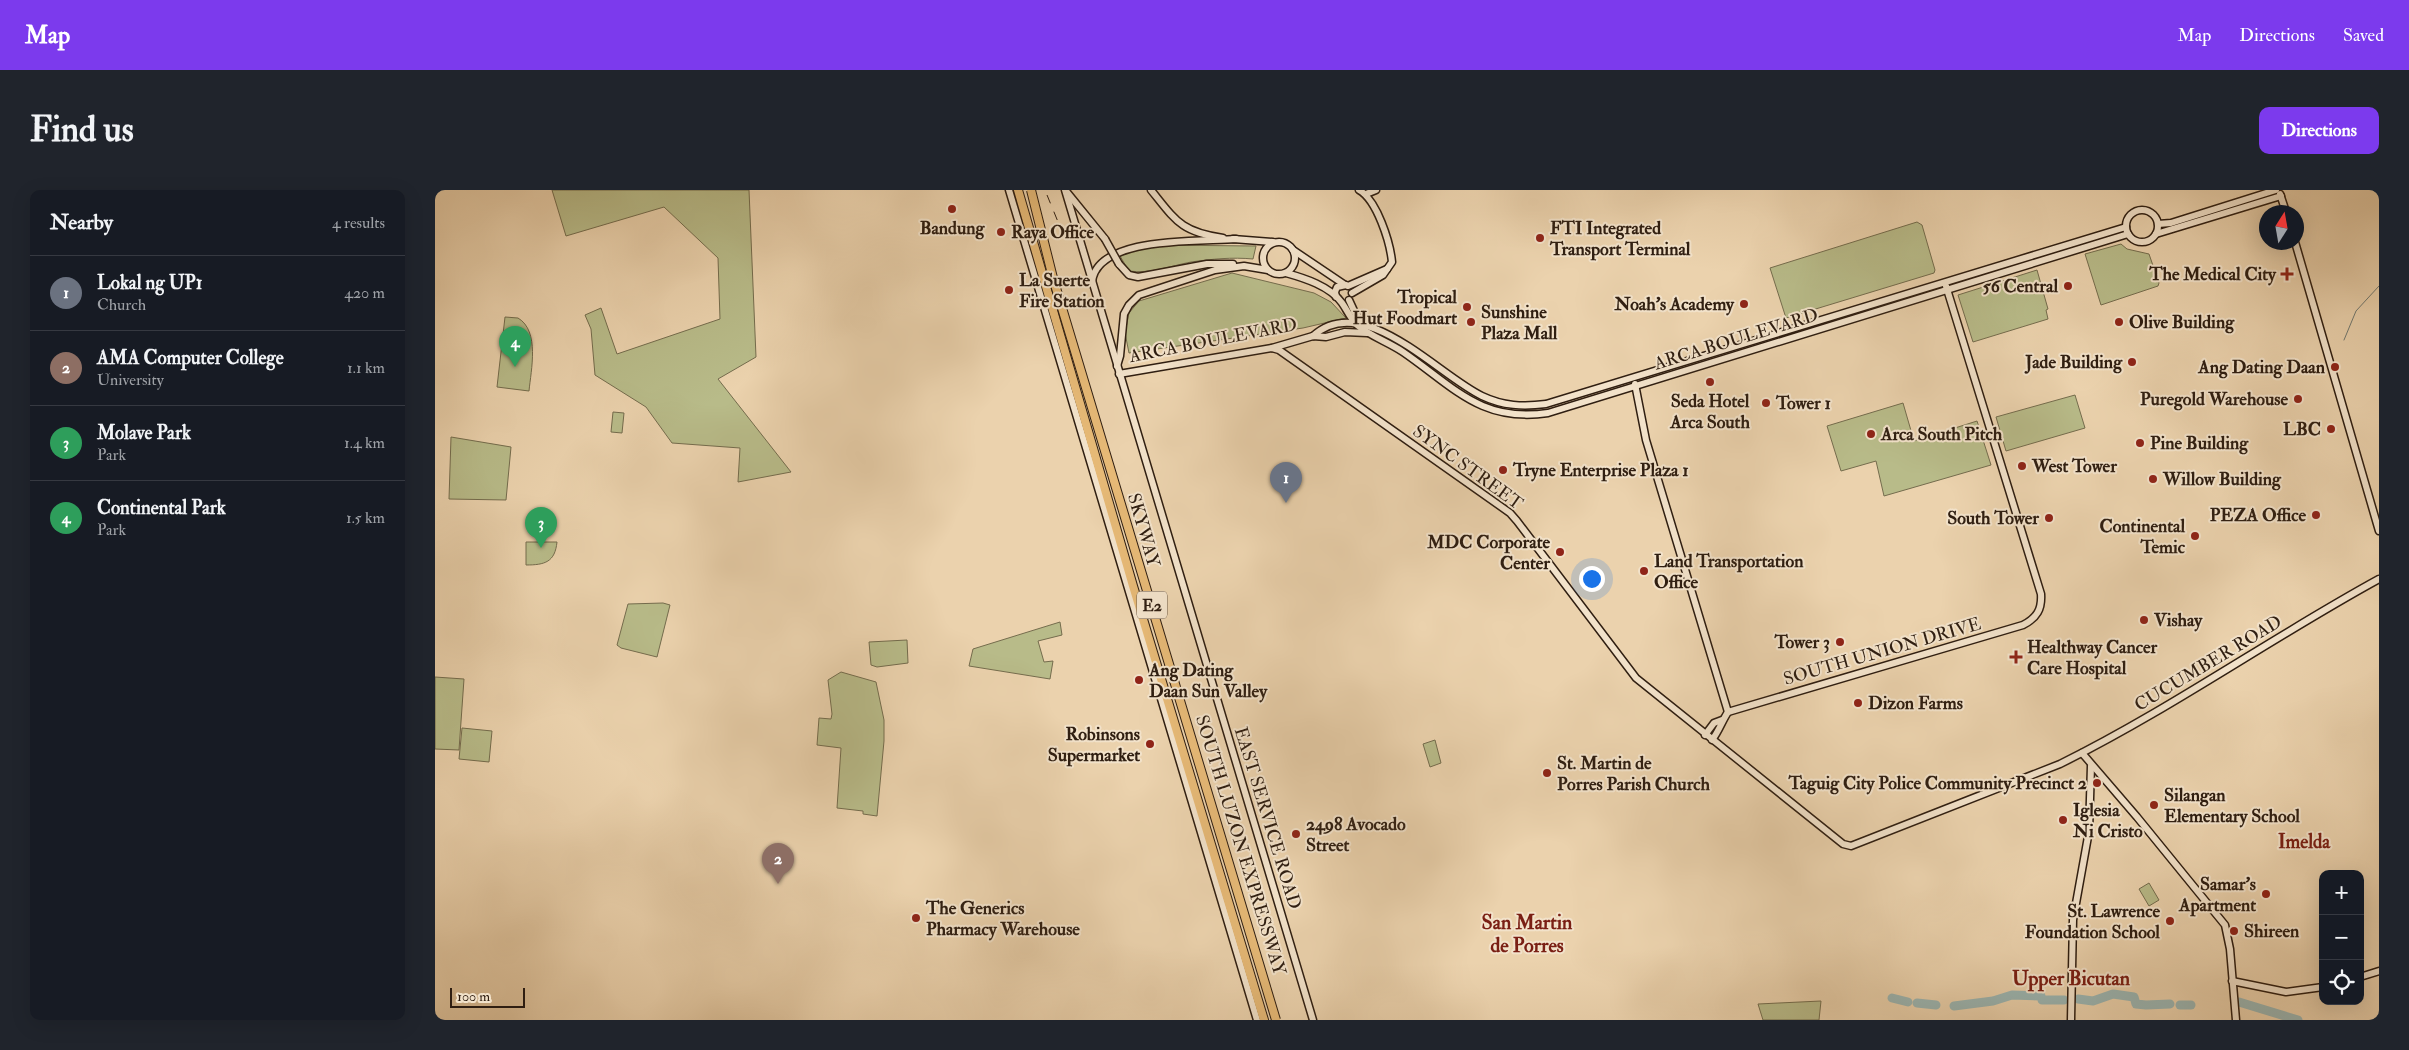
<!DOCTYPE html>
<meta charset="utf-8">
<style>
body{margin:0;font-family:"IM FELL Double Pica",serif;background:#20242c;color:#f1f3f6}
.controls{position:absolute;right:15px;bottom:15px;display:grid;overflow:hidden;border-radius:10px;box-shadow:0 5px 20px #0002}
.controls button{width:45px;height:45px;display:grid;place-items:center;padding:0;border:0;border-bottom:1px solid #363941;background:#171b24;color:#f1f3f6;font:25px sans-serif}
.compass{position:absolute;left:1824px;top:15px;width:45px;height:45px;border-radius:50%;background:#171b24;box-shadow:0 5px 20px #0002;rotate:11deg}
.scale{position:absolute;left:15px;bottom:12px;width:75px;box-sizing:border-box;padding-left:5px;border:2px solid #2f1e11;border-top:0;font-size:14px;line-height:18px;white-space:nowrap;color:#2f1e11;-webkit-text-stroke:4px #f2e2ca;paint-order:stroke}
.you{position:absolute;left:1156px;top:388px;width:18px;height:18px;margin:-12px;border:4px solid #fff;border-radius:50%;background:#1a73e8;box-shadow:0 0 0 8px #1a73e833}
.badge{display:grid;place-items:center;width:32px;height:32px;border-radius:50%;background:#7c3aed;color:#fff;font-size:16px;font-weight:700}
.pin{position:absolute;translate:-50% -41px;filter:drop-shadow(0 1px 2px #0008)}
.pin::after{content:'';position:absolute;top:26px;width:18px;height:15px;background:inherit;clip-path:polygon(0 0,100% 0,50% 100%)}
.list{margin:0;padding:0;list-style:none}
h2{display:flex;justify-content:space-between;align-items:center;height:65px;margin:0;padding:0 20px;font-size:21px}
h2 small{font-size:16px;font-weight:400;color:#9ea1a6}
.list li{display:grid;grid-template-columns:32px 1fr auto;gap:15px;align-items:center;box-sizing:border-box;height:75px;padding:0 20px;border-top:1px solid #363941}
.list b{display:block;font-size:19px;white-space:nowrap}
.list p{margin:0;font-size:16px;white-space:nowrap;color:#9ea1a6}
.list em{font-size:16px;font-style:normal;color:#9ea1a6}
.icon{flex:none;width:28px;height:28px;fill:none;stroke:currentColor;stroke-width:2;stroke-linecap:round;stroke-linejoin:round}
.map{position:relative;flex:none;width:1944px;height:830px;overflow:hidden;border-radius:10px}
header{display:flex;align-items:center;gap:30px;box-sizing:border-box;height:70px;padding:0 25px;background:#7c3aed;color:#fff}
header strong{font-size:24px}
nav{display:flex;gap:28px;margin-inline-start:auto;font-size:18px}
.intro{display:flex;align-items:center;justify-content:space-between;box-sizing:border-box;height:120px;padding:0 30px}
h1{margin:0;font-size:35px}
.button{padding:12px 22px;border-radius:10px;background:#7c3aed;color:#fff;font-size:18px;font-weight:700}
main{display:flex;gap:30px;padding:0 30px}
aside{flex:1;background:#171b24;border-radius:10px;box-shadow:0 5px 20px #0002}
.map>svg:first-child{display:block}
.green{fill:#b8bb89;stroke:#746c4d}
.lines{fill:none;stroke-linecap:round;stroke-linejoin:round}
.stream{stroke:#707972;stroke-width:1}
.river{stroke:#9bb6b3;stroke-width:9}
.secondary-casing{stroke:#2f1e11;stroke-width:9}
.highway-casing{stroke:#2f1e11;stroke-width:10}
.secondary{stroke:#f2e2ca;stroke-width:6}
.highway{stroke:#e6b976;stroke-width:8}
.rail{stroke:#2f1e11;stroke-width:1;stroke-dasharray:9 9;stroke-linecap:butt}
.secondary-bridge-casing{stroke:#2f1e11;stroke-width:9;stroke-linecap:butt}
.highway-bridge-casing{stroke:#2f1e11;stroke-width:10;stroke-linecap:butt}
.secondary-bridge{stroke:#f2e2ca;stroke-width:6}
.highway-bridge{stroke:#e6b976;stroke-width:8}
.poi-dot{fill:#8f2418;stroke:#f2e2ca;stroke-width:2}
.labels{text-anchor:middle;stroke-width:4;stroke-linejoin:round;paint-order:stroke}
.shield{fill:#f2e2ca;stroke:#6a5948;stroke-width:1}
.shield-label{font-size:16px;font-weight:bold;fill:#2f1e11}
.poi-label{font-size:18px;font-weight:bold;fill:#2f1e11;stroke:#f2e2ca;text-anchor:start}
.street-label{font-size:18px;fill:#2f1e11;stroke:#f2e2ca}
.neighbourhood-label{font-size:19px;font-weight:bold;fill:#7a1f14;stroke:#f2e2ca}
.quarter-label{font-size:20px;font-weight:bold;fill:#7a1f14;stroke:#f2e2ca}
</style>
<header>
<strong>Map</strong>
<nav><a>Map</a><a>Directions</a><a>Saved</a></nav>
</header>
<div class="intro"><h1>Find us</h1><a class="button">Directions</a></div>
<main>
<aside>
<h2>Nearby<small>4 results</small></h2>
<ul class="list">
<li><span class="badge" style="background:#6b7280">1</span><div><b>Lokal ng UP1</b><p>Church</p></div><em>420 m</em></li>
<li><span class="badge" style="background:#8d6e63">2</span><div><b>AMA Computer College</b><p>University</p></div><em>1.1 km</em></li>
<li><span class="badge" style="background:#2e9e5b">3</span><div><b>Molave Park</b><p>Park</p></div><em>1.4 km</em></li>
<li><span class="badge" style="background:#2e9e5b">4</span><div><b>Continental Park</b><p>Park</p></div><em>1.5 km</em></li>
</ul>
</aside>
<div class="map">
<svg width="1944" height="830" viewBox="0 0 1944 830">
<rect width="100%" height="100%" fill="#ebd2ad"/>
<filter id="stains"><feTurbulence type="fractalNoise" baseFrequency=".004" numOctaves="4"/><feColorMatrix values="0 0 0 0 .2 0 0 0 0 .09 0 0 0 0 .02 0 0 0 .5 -.17"/></filter>
<radialGradient id="worn" r=".72"><stop offset=".6" stop-color="#630" stop-opacity="0"/><stop offset="1" stop-color="#630" stop-opacity=".3"/></radialGradient>
<g class="green">
<path d="M117 0H314L321 167 283 189 356 282 303 292 305 258 237 253 211 217 160 185 156 139 150 125 166 118 182 164 285 129 283 68 229 17 131 46Z"/>
<path d="M1482 32 1487 35 1500 80 1499 83 1351 128 1335 78Z"/>
<path d="M1686 54 1692 59 1714 64 1724 93 1723 96 1666 115 1650 64Z"/>
<path d="M718 55 821 56 818 69C797 67 777 69 756 72 735 76 715 84 694 81L685 66 697 60Z"/>
<path d="M1602 80 1613 119 1611 120 1613 129 1538 152 1523 105Z"/>
<path d="M797 83 879 103 896 112 911 128 868 138 694 163 690 143 694 123 704 111Z"/>
<path d="M70 127 83 128C105 141 96 180 94 201L62 197Z"/>
<path d="M1640 205 1650 238 1571 261 1561 227Z"/>
<path d="M1468 213 1479 251 1542 231 1556 275 1449 306 1441 271 1406 281 1392 236Z"/>
<path d="M178 222 189 223 187 243 176 242Z"/>
<path d="M16 247 76 257 71 310 14 309Z"/>
<path d="M91 352H122C120 372 110 375 91 375Z"/>
<path d="M228 413 235 415 222 467 186 458 182 455 193 414Z"/>
<path d="M625 432 627 445 603 451 609 472 618 471 615 489 534 476 538 459Z"/>
<path d="M472 450 473 473 442 477 436 475 434 452Z"/>
<path d="M406 482 441 492 449 530V551L442 626 428 624V621L402 618 406 558 382 555 384 528 396 529 397 524 393 490Z"/>
<path d="M0 487 29 489 24 560 0 559Z"/>
<path d="M27 538 57 541 54 572 24 569Z"/>
<path d="M1000 550 1006 573 995 577 988 554Z"/>
<path d="M1714 693 1724 710 1714 716 1704 699Z"/>
<path d="M1386 811 1384 830H1328L1323 814Z"/>
</g>
<g class="lines">
<path class="stream" d="M1909 150 1921 121 1944 96"/>
<g class="river">
<path d="M1457 808 1473 812"/>
<path d="M1643 809 1658 811 1678 804 1699 807 1701 814 1711 815 1735 814"/>
<path d="M1804 812 1863 830"/>
<path d="M1482 813 1501 815"/>
<path d="M1745 815H1756"/>
<path d="M1519 816 1558 811 1577 805 1606 806 1607 810H1629"/>
</g>
<defs>
<g id="secondary">
<path d="M574 0 822 830"/>
<path d="M630 0 878 830"/>
<path d="M716 0C741 31 746 42 788 48"/>
<path d="M631 1 670 49"/>
<path d="M931 4 941 0"/>
<path d="M1845 4 1851 22"/>
<circle cx="1707" cy="36" r="16"/>
<path d="M1723 34 1736 33 1841 0"/>
<path d="M1721 44 1846 6"/>
<path d="M798 49 838 52"/>
<circle cx="844" cy="68" r="16"/>
<path d="M1860 52 1944 341"/>
<path d="M858 60 910 95"/>
<path d="M684 74 694 85 703 87 772 74H798"/>
<path d="M851 83C869 88 895 96 907 113 912 120 915 128 922 135 935 146 953 152 968 162 1019 197 1046 233 1113 223L1693 44"/>
<path d="M657 92C662 45 767 52 801 49"/>
<path d="M913 96 952 79"/>
<path d="M917 103 948 85 957 72C955 52 942 10 924 0"/>
<path d="M901 107 900 102 902 97 911 95"/>
<path d="M914 110 920 123 931 135"/>
<path d="M878 146C928 100 1004 186 1047 206 1068 216 1088 217 1111 214L1691 37"/>
<path d="M837 158 844 160 1075 323 1082 331 1201 488 1408 654 1416 656 1625 574C1736 519 1836 448 1944 389"/>
<path d="M682 176 685 166 689 124 694 115 704 105 780 80 809 76 833 80"/>
<path d="M684 184 837 158 878 146 891 147 910 142 932 143"/>
<path d="M1200 194 1211 250 1293 522"/>
<path d="M1293 522 1588 435C1602 428 1607 419 1606 404L1511 96"/>
<path d="M1270 545 1279 533 1287 530"/>
<path d="M1277 550C1284 541 1287 531 1293 522"/>
<path d="M1647 563 1702 627 1790 735 1795 759 1801 830"/>
<path d="M1925 787 1944 781"/>
<path d="M1797 791 1851 802 1888 797"/>
<path d="M1636 830 1638 730 1654 641 1656 576"/>
</g>
<path id="highway" d="M583 0 698 396 829 830"/>
</defs>
<use href="#secondary" class="secondary-casing"/>
<use href="#highway" class="highway-casing"/>
<use href="#secondary" class="secondary"/>
<use href="#highway" class="highway"/>
<path class="rail" d="M612 5 628 44"/>
<defs>
<path id="secondary-bridge" d="M670 49 684 74"/>
<path id="highway-bridge" d="M596 0 618 88 841 830"/>
</defs>
<use href="#secondary-bridge" class="secondary-bridge-casing"/>
<use href="#highway-bridge" class="highway-bridge-casing"/>
<use href="#secondary-bridge" class="secondary-bridge"/>
<use href="#highway-bridge" class="highway-bridge"/>
</g>
<g class="poi-dot">
<circle cx="517" cy="19" r="5"/>
<circle cx="566" cy="42" r="5"/>
<circle cx="1105" cy="48" r="5"/>
<path d="M1849.5 76.5h5v5h5v5h-5v5h-5v-5h-5v-5h5z"/>
<circle cx="1633" cy="96" r="5"/>
<circle cx="574" cy="100" r="5"/>
<circle cx="1309" cy="114" r="5"/>
<circle cx="1032" cy="117" r="5"/>
<circle cx="1036" cy="132" r="5"/>
<circle cx="1684" cy="132" r="5"/>
<circle cx="1697" cy="172" r="5"/>
<circle cx="1900" cy="177" r="5"/>
<circle cx="1275" cy="192" r="5"/>
<circle cx="1863" cy="209" r="5"/>
<circle cx="1331" cy="213" r="5"/>
<circle cx="1896" cy="239" r="5"/>
<circle cx="1436" cy="244" r="5"/>
<circle cx="1705" cy="253" r="5"/>
<circle cx="1587" cy="276" r="5"/>
<circle cx="1068" cy="280" r="5"/>
<circle cx="1718" cy="289" r="5"/>
<circle cx="1881" cy="325" r="5"/>
<circle cx="1614" cy="328" r="5"/>
<circle cx="1760" cy="346" r="5"/>
<circle cx="1125" cy="362" r="5"/>
<circle cx="1209" cy="381" r="5"/>
<circle cx="1709" cy="430" r="5"/>
<circle cx="1405" cy="452" r="5"/>
<path d="M1578.5 459.5h5v5h5v5h-5v5h-5v-5h-5v-5h5z"/>
<circle cx="704" cy="490" r="5"/>
<circle cx="1423" cy="513" r="5"/>
<circle cx="715" cy="554" r="5"/>
<circle cx="1112" cy="583" r="5"/>
<circle cx="1662" cy="593" r="5"/>
<circle cx="1719" cy="615" r="5"/>
<circle cx="1628" cy="630" r="5"/>
<circle cx="861" cy="644" r="5"/>
<circle cx="1831" cy="704" r="5"/>
<circle cx="481" cy="728" r="5"/>
<circle cx="1735" cy="731" r="5"/>
<circle cx="1799" cy="741" r="5"/>
</g>
<g class="labels">
<rect class="shield" x="702" y="401.5" width="30" height="27" rx="4"/>
<g class="shield-label">
<text x="717" y="421">E2</text>
</g>
<g class="poi-label">
<text x="517" y="44" text-anchor="middle">Bandung</text>
<text x="1115" y="44">FTI Integrated<tspan x="1115" dy="21">Transport Terminal</tspan></text>
<text x="576" y="48">Raya Office</text>
<text x="1841" y="90" text-anchor="end">The Medical City</text>
<text x="584" y="96">La Suerte<tspan x="584" dy="21">Fire Station</tspan></text>
<text x="1623" y="102" text-anchor="end">56 Central</text>
<text x="1022" y="113" text-anchor="end">Tropical<tspan x="1022" dy="21">Hut Foodmart</tspan></text>
<text x="1299" y="120" text-anchor="end">Noah's Academy</text>
<text x="1046" y="128">Sunshine<tspan x="1046" dy="21">Plaza Mall</tspan></text>
<text x="1694" y="138">Olive Building</text>
<text x="1687" y="178" text-anchor="end">Jade Building</text>
<text x="1890" y="183" text-anchor="end">Ang Dating Daan</text>
<text x="1853" y="215" text-anchor="end">Puregold Warehouse</text>
<text x="1275" y="217" text-anchor="middle">Seda Hotel<tspan x="1275" dy="21">Arca South</tspan></text>
<text x="1341" y="219">Tower 1</text>
<text x="1886" y="245" text-anchor="end">LBC</text>
<text x="1446" y="250">Arca South Pitch</text>
<text x="1715" y="259">Pine Building</text>
<text x="1597" y="282">West Tower</text>
<text x="1078" y="286">Tryne Enterprise Plaza 1</text>
<text x="1728" y="295">Willow Building</text>
<text x="1871" y="331" text-anchor="end">PEZA Office</text>
<text x="1604" y="334" text-anchor="end">South Tower</text>
<text x="1750" y="342" text-anchor="end">Continental<tspan x="1750" dy="21">Temic</tspan></text>
<text x="1115" y="358" text-anchor="end">MDC Corporate<tspan x="1115" dy="21">Center</tspan></text>
<text x="1219" y="377">Land Transportation<tspan x="1219" dy="21">Office</tspan></text>
<text x="1719" y="436">Vishay</text>
<text x="1395" y="458" text-anchor="end">Tower 3</text>
<text x="1592" y="463">Healthway Cancer<tspan x="1592" dy="21">Care Hospital</tspan></text>
<text x="714" y="486">Ang Dating<tspan x="714" dy="21">Daan Sun Valley</tspan></text>
<text x="1433" y="519">Dizon Farms</text>
<text x="705" y="550" text-anchor="end">Robinsons<tspan x="705" dy="21">Supermarket</tspan></text>
<text x="1122" y="579">St. Martin de<tspan x="1122" dy="21">Porres Parish Church</tspan></text>
<text x="1652" y="599" text-anchor="end">Taguig City Police Community Precinct 2</text>
<text x="1729" y="611">Silangan<tspan x="1729" dy="21">Elementary School</tspan></text>
<text x="1638" y="626">Iglesia<tspan x="1638" dy="21">Ni Cristo</tspan></text>
<text x="871" y="640">2498 Avocado<tspan x="871" dy="21">Street</tspan></text>
<text x="1821" y="700" text-anchor="end">Samar's<tspan x="1821" dy="21">Apartment</tspan></text>
<text x="491" y="724">The Generics<tspan x="491" dy="21">Pharmacy Warehouse</tspan></text>
<text x="1725" y="727" text-anchor="end">St. Lawrence<tspan x="1725" dy="21">Foundation School</tspan></text>
<text x="1809" y="747">Shireen</text>
</g>
<g class="street-label">
<text transform="translate(1301 149) rotate(-17)" y="6">ARCA BOULEVARD</text>
<text transform="translate(778 150) rotate(-11)" y="6">ARCA BOULEVARD</text>
<text transform="translate(1033 277) rotate(36)" y="6">SYNC STREET</text>
<text transform="translate(709 340) rotate(74)" y="6">SKYWAY</text>
<text transform="translate(1447 461) rotate(-16)" y="6">SOUTH UNION DRIVE</text>
<text transform="translate(1773 473) rotate(-31)" y="6">CUCUMBER ROAD</text>
<text transform="translate(833 628) rotate(73)" y="6">EAST SERVICE ROAD</text>
<text transform="translate(806 655) rotate(73)" y="6">SOUTH LUZON EXPRESSWAY</text>
</g>
<g class="neighbourhood-label">
<text x="1869" y="658">Imelda</text>
</g>
<g class="quarter-label">
<text x="1092" y="739">San Martin<tspan x="1092" dy="23">de Porres</tspan></text>
<text x="1636" y="795">Upper Bicutan</text>
</g>
</g>
<rect width="100%" height="100%" filter="url(#stains)"/>
<rect width="100%" height="100%" fill="url(#worn)"/>
</svg>
<div class="controls">
<button>+</button>
<button>−</button>
<button><svg class="icon" aria-label="locate" viewBox="0 0 24 24"><circle cx="12" cy="12" r="6"/><path d="M12 2v4M12 18v4M2 12h4M18 12h4"/></svg></button>
</div>
<svg class="compass" viewBox="-18 -18 36 36"><path d="M0-13l5 13h-10z" fill="#e53935"/><path d="M0 13l5-13h-10z" fill="#9ea1a6"/></svg>
<div class="scale">100 m</div>
<div class="you"></div>
<div class="pin badge" style="left:851px;top:313px;background:#6b7280">1</div>
<div class="pin badge" style="left:343px;top:694px;background:#8d6e63">2</div>
<div class="pin badge" style="left:106px;top:358px;background:#2e9e5b">3</div>
<div class="pin badge" style="left:80px;top:177px;background:#2e9e5b">4</div>
</div>
</main>
